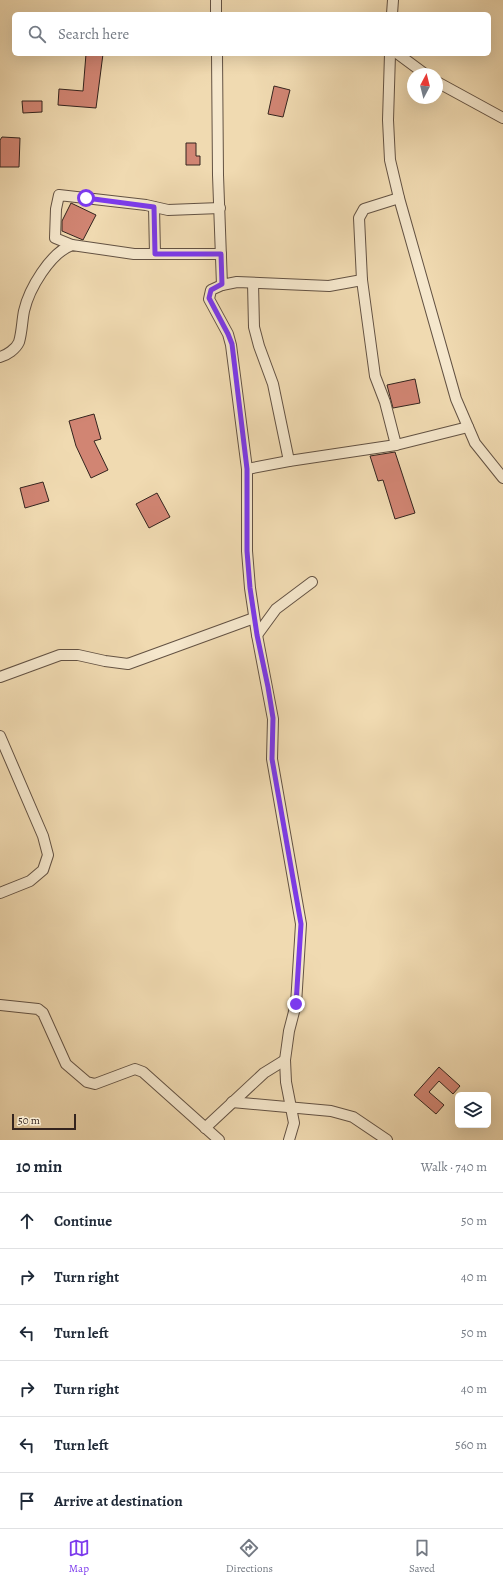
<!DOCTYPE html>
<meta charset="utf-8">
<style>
body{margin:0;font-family:Alegreya,serif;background:#f6f6f7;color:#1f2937}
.controls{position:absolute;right:12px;bottom:12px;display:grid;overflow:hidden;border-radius:6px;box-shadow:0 4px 16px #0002}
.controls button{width:36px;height:36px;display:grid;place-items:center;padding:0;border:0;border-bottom:1px solid #e0e1e3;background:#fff;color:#1f2937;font:20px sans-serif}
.compass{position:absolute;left:407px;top:68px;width:36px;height:36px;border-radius:50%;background:#fff;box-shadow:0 4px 16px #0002;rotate:7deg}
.scale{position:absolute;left:12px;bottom:10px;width:64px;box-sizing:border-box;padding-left:4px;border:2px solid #34241e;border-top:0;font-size:11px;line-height:14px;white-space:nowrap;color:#34241e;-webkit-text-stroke:3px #f5e7cc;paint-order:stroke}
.stop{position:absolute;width:12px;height:12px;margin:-9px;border:3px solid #7c3aed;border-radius:50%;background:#fff}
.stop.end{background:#7c3aed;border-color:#fff;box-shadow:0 1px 4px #0008}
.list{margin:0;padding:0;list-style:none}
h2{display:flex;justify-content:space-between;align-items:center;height:52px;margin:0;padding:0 16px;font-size:17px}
h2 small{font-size:13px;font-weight:400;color:#747a83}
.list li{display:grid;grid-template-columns:26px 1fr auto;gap:12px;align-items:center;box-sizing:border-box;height:56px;padding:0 16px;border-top:1px solid #e0e1e3}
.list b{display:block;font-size:15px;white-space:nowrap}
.list em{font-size:13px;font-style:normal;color:#747a83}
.icon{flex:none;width:22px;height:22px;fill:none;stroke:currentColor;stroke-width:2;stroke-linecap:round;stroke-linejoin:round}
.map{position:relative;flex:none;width:503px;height:1140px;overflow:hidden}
.search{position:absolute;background:#fff;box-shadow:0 4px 16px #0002;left:12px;right:12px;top:12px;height:44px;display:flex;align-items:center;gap:10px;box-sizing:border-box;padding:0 14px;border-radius:6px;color:#747a83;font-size:15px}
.sheet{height:388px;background:#fff}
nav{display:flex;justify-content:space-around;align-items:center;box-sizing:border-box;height:56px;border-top:1px solid #e0e1e3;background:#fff;font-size:11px;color:#747a83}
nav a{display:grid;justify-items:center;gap:2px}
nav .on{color:#7c3aed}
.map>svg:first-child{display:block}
.building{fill:#d18573;stroke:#34241e}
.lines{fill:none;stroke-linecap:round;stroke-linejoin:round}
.minor-casing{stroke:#635243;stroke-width:12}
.minor{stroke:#f5e7cc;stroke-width:10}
.route{stroke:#7c3aed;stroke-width:5}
</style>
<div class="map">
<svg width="503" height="1140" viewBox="0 0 503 1140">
<rect width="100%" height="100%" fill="#f0dab1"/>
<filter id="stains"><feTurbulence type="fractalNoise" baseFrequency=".005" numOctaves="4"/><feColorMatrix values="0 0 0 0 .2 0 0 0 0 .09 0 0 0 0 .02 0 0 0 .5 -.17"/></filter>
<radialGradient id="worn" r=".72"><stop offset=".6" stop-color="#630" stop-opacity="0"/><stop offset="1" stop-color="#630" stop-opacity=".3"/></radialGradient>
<g class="building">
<path d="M86 54H103L96 108 58 105 59 89 83 91Z"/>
<path d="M274 86 290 90 283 117 268 114Z"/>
<path d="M22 101H42V112L23 113Z"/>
<path d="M2 137 20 138 19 167H0V140Z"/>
<path d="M186 143H196V156H200V165H186Z"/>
<path d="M71 203 96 215 83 240 62 231V221Z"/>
<path d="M415 379 420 403 393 408 387 385Z"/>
<path d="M94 414 101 439 94 441 108 470 91 478 76 446 69 421Z"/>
<path d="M395 452 415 513 395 519 383 480 378 481 370 456Z"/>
<path d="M43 482 49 501 25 508 20 488Z"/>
<path d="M157 493 170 517 149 528 136 504Z"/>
<path d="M439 1067 460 1086 453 1094 439 1081 429 1092 444 1105 436 1114 414 1095Z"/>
</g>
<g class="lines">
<defs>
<g id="minor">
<path d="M216 0V14"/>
<path d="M392 14 393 0"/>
<path d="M217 54 218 175 222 285 237 282 329 286 362 280"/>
<path d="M390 54 388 120 390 160 399 198 456 399 475 443 503 478"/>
<path d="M398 54 425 74"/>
<path d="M437 82 503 118"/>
<path d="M399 198 364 209 359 218 362 280 375 376 385 402 396 445 468 427"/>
<path d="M154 207 155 254"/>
<path d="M72 245 55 238 56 209 59 195 146 205 168 210 220 208"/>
<path d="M253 283 254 327 259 346 273 384 289 461 396 445"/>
<path d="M222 285 211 290 209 299 228 334 231 345 247 469V551L250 588 257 635 273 719 272 759 301 924 296 1004 289 1031 285 1060 286 1082 294 1123 289 1140"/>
<path d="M0 357C7 355 16 349 19 342 22 332 22 321 24 311 29 289 50 253 72 245L134 254H221"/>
<path d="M247 469 289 461"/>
<path d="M257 635 276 609 312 582"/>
<path d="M0 677 60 655H78L105 661 128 664 254 618"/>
<path d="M0 736 43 836 48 855 43 870 30 881 0 893"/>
<path d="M0 1005 38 1009 43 1013 66 1064 87 1082 95 1084 135 1069 143 1072 219 1140"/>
<path d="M232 1102 331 1111 353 1117 387 1140"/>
<path d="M205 1128 264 1073 285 1060"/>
</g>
</defs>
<use href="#minor" class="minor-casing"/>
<use href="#minor" class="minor"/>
</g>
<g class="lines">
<path class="route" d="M86 198 154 207 155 254H221L222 284 211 290 209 298 228 334 232 344 247 469V551L250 588 257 635 268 687 273 718 272 759 301 924 296 1004"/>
</g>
<rect width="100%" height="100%" filter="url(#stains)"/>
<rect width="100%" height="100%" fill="url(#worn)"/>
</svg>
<div class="controls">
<button><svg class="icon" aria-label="layers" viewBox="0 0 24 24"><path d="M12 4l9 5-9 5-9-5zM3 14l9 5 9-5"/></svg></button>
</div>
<svg class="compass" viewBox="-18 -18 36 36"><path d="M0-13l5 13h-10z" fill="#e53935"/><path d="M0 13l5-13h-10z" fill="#747a83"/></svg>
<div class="scale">50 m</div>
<div class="stop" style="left:86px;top:198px"></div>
<div class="stop end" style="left:296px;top:1004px"></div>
<div class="search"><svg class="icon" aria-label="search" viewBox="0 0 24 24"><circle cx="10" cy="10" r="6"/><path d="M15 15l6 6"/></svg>Search here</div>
</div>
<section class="sheet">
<h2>10 min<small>Walk · 740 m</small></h2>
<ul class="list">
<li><svg class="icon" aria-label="ahead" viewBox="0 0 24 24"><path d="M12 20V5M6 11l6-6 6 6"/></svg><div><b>Continue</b></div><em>50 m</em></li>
<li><svg class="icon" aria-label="right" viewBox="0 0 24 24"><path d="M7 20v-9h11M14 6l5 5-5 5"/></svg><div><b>Turn right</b></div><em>40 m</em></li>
<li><svg class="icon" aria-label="left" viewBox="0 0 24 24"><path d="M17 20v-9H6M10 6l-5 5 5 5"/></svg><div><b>Turn left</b></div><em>50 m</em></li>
<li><svg class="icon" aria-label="right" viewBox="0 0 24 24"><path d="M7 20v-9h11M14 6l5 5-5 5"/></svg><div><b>Turn right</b></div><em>40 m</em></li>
<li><svg class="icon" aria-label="left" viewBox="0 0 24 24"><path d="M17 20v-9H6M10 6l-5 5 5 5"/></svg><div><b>Turn left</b></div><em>560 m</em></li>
<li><svg class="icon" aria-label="arrive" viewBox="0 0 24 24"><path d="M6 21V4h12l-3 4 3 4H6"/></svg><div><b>Arrive at destination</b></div></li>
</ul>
</section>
<nav>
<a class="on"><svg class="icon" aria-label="map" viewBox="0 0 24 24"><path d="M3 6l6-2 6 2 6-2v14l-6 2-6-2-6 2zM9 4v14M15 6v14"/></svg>Map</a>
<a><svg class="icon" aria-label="directions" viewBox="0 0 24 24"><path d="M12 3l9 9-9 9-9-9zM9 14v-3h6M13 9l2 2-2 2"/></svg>Directions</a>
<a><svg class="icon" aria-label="saved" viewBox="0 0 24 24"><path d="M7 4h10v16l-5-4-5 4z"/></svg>Saved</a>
</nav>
